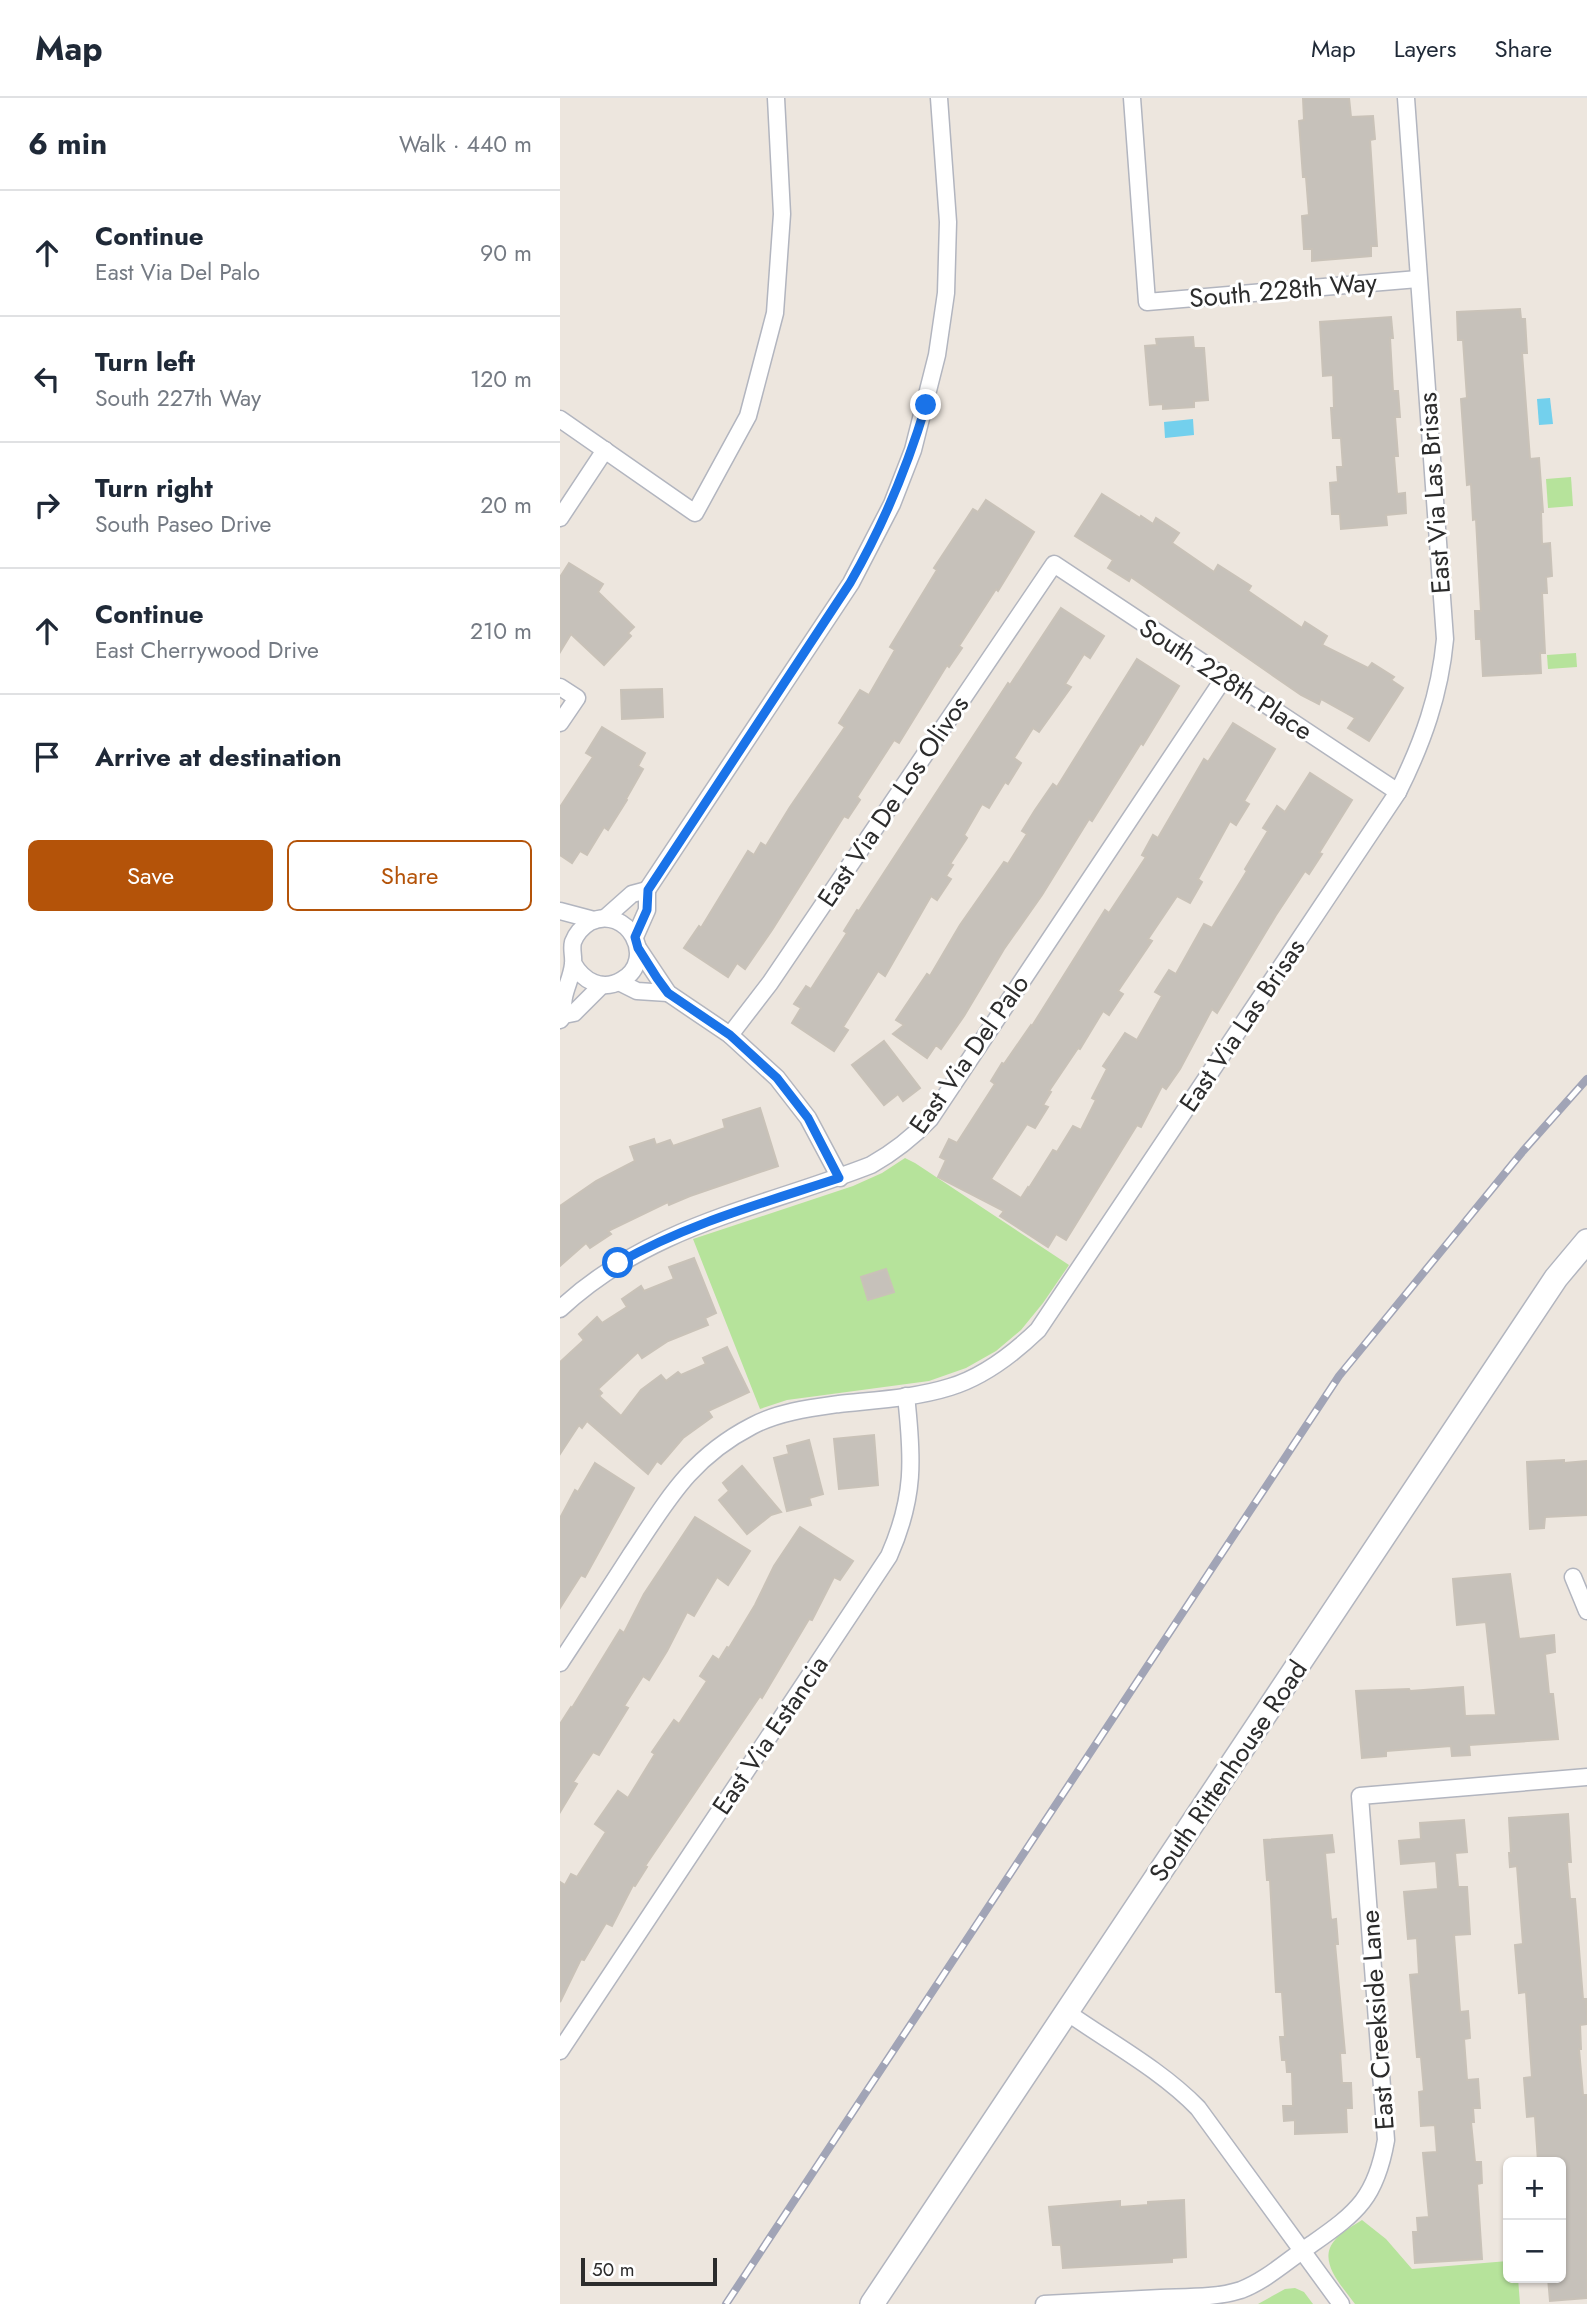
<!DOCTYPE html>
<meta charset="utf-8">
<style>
body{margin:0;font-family:Jost,sans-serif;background:#f2f2f3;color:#1f2937}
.controls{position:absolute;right:21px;bottom:21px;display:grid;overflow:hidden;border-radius:10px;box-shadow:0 2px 5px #0004}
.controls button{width:63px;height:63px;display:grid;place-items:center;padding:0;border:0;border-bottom:2px solid #e0e1e3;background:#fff;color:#1f2937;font:35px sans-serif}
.scale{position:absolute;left:21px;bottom:18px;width:136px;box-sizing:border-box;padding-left:7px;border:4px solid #2c2c2c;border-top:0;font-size:19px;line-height:24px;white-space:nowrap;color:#2c2c2c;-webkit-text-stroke:5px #fff;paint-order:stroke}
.stop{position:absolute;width:21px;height:21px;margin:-16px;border:5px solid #1a73e8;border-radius:50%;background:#fff}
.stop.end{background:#1a73e8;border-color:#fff;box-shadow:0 2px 7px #0008}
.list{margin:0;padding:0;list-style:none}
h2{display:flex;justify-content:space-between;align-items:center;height:91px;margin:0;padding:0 28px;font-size:30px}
h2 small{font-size:23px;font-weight:400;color:#747a83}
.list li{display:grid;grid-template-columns:46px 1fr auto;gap:21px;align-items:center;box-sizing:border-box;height:126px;padding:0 28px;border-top:2px solid #e0e1e3}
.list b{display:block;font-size:26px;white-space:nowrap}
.list p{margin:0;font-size:23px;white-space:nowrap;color:#747a83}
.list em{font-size:23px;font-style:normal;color:#747a83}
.actions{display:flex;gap:14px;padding:21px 28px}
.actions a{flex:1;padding:16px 0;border:2px solid #b45309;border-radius:10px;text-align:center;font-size:24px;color:#b45309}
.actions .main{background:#b45309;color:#fff}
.icon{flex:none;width:38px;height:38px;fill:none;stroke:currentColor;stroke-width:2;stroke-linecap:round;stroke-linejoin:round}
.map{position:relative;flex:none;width:1027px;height:2206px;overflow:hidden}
header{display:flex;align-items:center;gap:42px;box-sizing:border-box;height:98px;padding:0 35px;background:#fff;border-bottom:2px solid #e0e1e3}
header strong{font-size:33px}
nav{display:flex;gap:38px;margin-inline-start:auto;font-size:24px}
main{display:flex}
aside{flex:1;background:#fff}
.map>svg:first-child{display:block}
.green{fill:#b6e39b}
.water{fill:#73d0ed}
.building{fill:#c6c1ba;stroke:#c9c2b8;stroke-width:2}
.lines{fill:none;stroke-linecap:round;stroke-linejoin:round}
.street-casing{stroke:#b2b5bf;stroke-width:19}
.secondary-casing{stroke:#b2b5bf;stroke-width:26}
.street{stroke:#fff;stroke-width:16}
.secondary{stroke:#fff;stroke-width:23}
.rail-casing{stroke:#a1a4b6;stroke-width:8}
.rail{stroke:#fff;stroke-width:5;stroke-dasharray:16;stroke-linecap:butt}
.route{stroke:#1a73e8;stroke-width:9}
.labels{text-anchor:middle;stroke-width:6;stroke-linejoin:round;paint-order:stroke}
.street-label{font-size:26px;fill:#2c2c2c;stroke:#fff}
</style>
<header>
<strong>Map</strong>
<nav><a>Map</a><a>Layers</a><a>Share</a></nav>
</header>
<main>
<aside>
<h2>6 min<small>Walk · 440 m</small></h2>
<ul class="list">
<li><svg class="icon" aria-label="ahead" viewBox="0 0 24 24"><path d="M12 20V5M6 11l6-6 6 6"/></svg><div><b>Continue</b><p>East Via Del Palo</p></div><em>90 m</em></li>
<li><svg class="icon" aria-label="left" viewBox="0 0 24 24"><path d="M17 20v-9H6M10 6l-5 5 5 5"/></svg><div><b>Turn left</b><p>South 227th Way</p></div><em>120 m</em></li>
<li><svg class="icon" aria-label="right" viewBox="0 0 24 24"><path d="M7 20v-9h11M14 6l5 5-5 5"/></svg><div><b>Turn right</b><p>South Paseo Drive</p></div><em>20 m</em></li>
<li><svg class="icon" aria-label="ahead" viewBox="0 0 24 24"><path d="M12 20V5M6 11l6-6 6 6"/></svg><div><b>Continue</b><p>East Cherrywood Drive</p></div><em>210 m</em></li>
<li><svg class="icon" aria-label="arrive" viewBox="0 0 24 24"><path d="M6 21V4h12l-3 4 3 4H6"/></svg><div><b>Arrive at destination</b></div></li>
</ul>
<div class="actions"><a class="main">Save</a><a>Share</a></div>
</aside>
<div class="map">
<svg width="1027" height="2206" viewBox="0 0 1027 2206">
<rect width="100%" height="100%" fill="#ede6de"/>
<g class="green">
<path d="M1011 379 1013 408 988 410 986 381Z"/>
<path d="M1016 555 1017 569 988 571 987 557Z"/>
<path d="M345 1060 355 1065 509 1167 483 1205 461 1232 436 1253 406 1270 369 1283 227 1302 200 1311 133 1141 293 1088 322 1075Z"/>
<path d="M802 2122 826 2141 852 2171 948 2163V2180H958L960 2206H795C783 2189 756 2163 775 2142 781 2134 793 2128 802 2122Z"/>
<path d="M735 2190 744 2194 753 2206H698L725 2191Z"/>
</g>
<g class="water">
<path d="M990 300 993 326 979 327 977 301Z"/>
<path d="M633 321 634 337 605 340 604 324Z"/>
</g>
<g class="building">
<path d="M743 0H789L791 19 813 18 815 41 810 42 817 148H811V158L752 163V151H744L742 118 749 117 746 79H743L739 23 744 22Z"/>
<path d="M960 211 961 221H965L967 255H962L970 361 979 360 983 414H981L982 446 990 445 992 478 986 479 987 495H982L985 555H980L981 575 923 578 921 541H916L915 513H921L916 421 913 422 911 386 907 387 901 301 907 300 903 242H898L897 214Z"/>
<path d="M831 219 833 240H830L833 293H838L840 319H835L838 358H834L837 396 845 395 846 415 826 417 827 427 781 431 780 416H772L770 385 778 384 777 369H783L781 340H773L771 310H774L773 277 763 278 760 224Z"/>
<path d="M633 239 634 250H644L648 302 634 303V309L603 311V306L590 307 585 248 597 247 596 241Z"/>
<path d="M542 396 580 420 581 418 593 426 596 420 619 435 612 445 654 474 658 467 691 488 688 493 742 530 745 524 767 538 762 547 808 570 812 565 834 579 831 582 843 590 809 643 788 630 795 620 761 601 759 606 741 597 571 479 569 483 548 470 553 462 515 438Z"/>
<path d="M426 402 474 434 438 493 436 491 399 548 402 550 389 569 387 567 339 645 334 642 297 699 300 702 288 720 284 718 212 832 185 871 177 865 168 879 124 850 139 828 141 830 188 753 194 757 201 745 206 748 230 709 285 629 279 625 300 592 309 597 335 552 330 549 377 472 374 470 413 411 418 414Z"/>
<path d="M9 465 43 486 38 494 74 529 68 535 71 538 44 567 11 536 0 554V479Z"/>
<path d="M501 510 544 538 530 560 524 556 505 586 511 589 479 634 473 630 454 660 461 665 448 686 445 684 429 710 422 706 404 737 407 740 390 766 393 767 386 778 391 781 377 802 371 798 325 878 318 873 283 929 288 932 274 953 232 925 241 910 234 906 246 888 251 891 287 835 284 833 297 812 299 813 448 585 450 587Z"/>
<path d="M577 561 619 588 583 647 581 645 532 723 529 721 482 797 444 851 404 918 381 951 376 947 367 960 333 936 344 927 336 922 367 876 370 878 400 827 444 764 448 766 467 736 462 733 475 712 493 686 497 689Z"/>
<path d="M102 591 103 619 62 621 61 592Z"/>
<path d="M673 625 715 651 684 703 689 706 676 727 670 723 638 781 642 784 630 805 617 798 588 841 592 843 558 893 563 896 549 917 543 913 520 951 518 950 489 993 491 994 483 1007 488 1009 475 1030 467 1026 431 1081 461 1100 468 1089 469 1090 493 1052 497 1054 513 1028 521 1032 536 1002 532 1000 547 971 543 968 565 935 577 942 602 898 595 894 609 872 616 876 644 826 652 830 687 773 685 771 708 733 703 730 717 708 725 714 750 675 792 702 759 755 762 756 749 776 745 773 716 817 657 915 652 911 620 971 606 991 602 988 581 1029 577 1027 506 1142 496 1136 488 1149 440 1118 444 1113 378 1079 386 1062 380 1059 389 1041 397 1045 435 986 431 983 442 965 444 966 471 927 472 928 545 812 549 815 586 759 582 757 593 737 598 740 644 661 648 664Z"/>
<path d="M42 629 85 655 78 668 83 671 66 701 67 702 48 732 44 729 27 757 20 753 12 765 0 757V709L33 659 26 655Z"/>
<path d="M324 943 360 990 343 1003 338 996 324 1007 292 967Z"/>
<path d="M200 1010 218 1068 130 1098 109 1107 108 1104 48 1133 51 1136 30 1150 26 1145 0 1168V1108L36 1083 75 1063 70 1049 94 1041 96 1047 110 1042 113 1048 165 1030 163 1022Z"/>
<path d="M134 1160 156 1215 145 1220 148 1227 108 1243 82 1260 78 1254 38 1291 42 1295 39 1298 61 1318 81 1292 101 1277 106 1283 118 1274 121 1277 146 1266 143 1260 167 1249 189 1294 148 1313 152 1319 123 1340 101 1366 97 1363 88 1376 27 1323 22 1330 19 1327 0 1356V1264L24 1242 19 1236 37 1219 42 1225 67 1209 62 1201 81 1188 84 1193 114 1181 109 1169Z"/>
<path d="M326 1171 334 1194 308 1202 301 1179Z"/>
<path d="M314 1337 318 1387 279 1391 274 1341Z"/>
<path d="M249 1342 263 1396 249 1400 251 1407 227 1413 214 1360 229 1356 227 1348Z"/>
<path d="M1004 1362V1365L1027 1363V1417L985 1419 984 1430 970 1431 967 1364Z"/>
<path d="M35 1365 74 1390 25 1479 21 1477 0 1510V1420L15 1392 18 1394Z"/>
<path d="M182 1368 221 1414 211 1417 187 1436 159 1402 169 1393 163 1385Z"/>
<path d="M135 1419 190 1453 168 1487 157 1479 134 1518 127 1514 107 1553 89 1582 83 1578 64 1608 68 1610 39 1657 33 1654 13 1684 17 1686 0 1714V1626L11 1609 12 1610 60 1532 64 1535 84 1496Z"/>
<path d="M240 1429 293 1463 280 1482 274 1479 252 1522 249 1521 202 1600 200 1598 85 1768 87 1769 75 1788 73 1787 52 1828 46 1825 24 1862 21 1861 0 1904V1784L5 1787 11 1776 17 1779 46 1734 35 1726 58 1693 68 1700 95 1656 92 1654 114 1622 119 1626 147 1583 140 1578 153 1558 159 1562 167 1549 169 1550 195 1507 214 1468Z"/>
<path d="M950 1476 959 1541 994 1537 995 1554 985 1556 989 1596H993L998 1641 909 1647 910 1657 892 1658 891 1648 826 1653V1658L802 1660 796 1593 849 1591 850 1593 903 1589 905 1618 936 1617 926 1524 897 1527 893 1481Z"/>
<path d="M1008 1716 1011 1764H1007L1010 1801H1015L1023 1901H1026L1027 1916V1926L1020 1927 1021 1951H1019L1023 1997H1027V2200L990 2203 988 2180H1001V2064H978L975 2018 967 2019 964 1980 972 1979 966 1894 959 1895 955 1847 963 1846 957 1768 950 1769 949 1755H951L949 1720Z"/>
<path d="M904 1722 907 1754 895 1755 898 1789H907L910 1836 894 1837 900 1914 908 1913 910 1940 904 1941 907 1982 918 1981 920 2010H913L914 2024H911L915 2064H921L922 2085 917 2086 922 2161 855 2165 853 2134H858L857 2120 869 2119 863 2055 877 2054 875 2027 861 2028 859 1994 864 1993 861 1959H857L850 1877 859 1876 857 1840 848 1841 844 1794 878 1791 876 1763 841 1766 839 1743 861 1741 860 1725Z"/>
<path d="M772 1737 774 1754 765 1755 771 1822 776 1821 778 1846H775L785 1955H780L782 1985H791L792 2010H786L787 2034 735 2036V2022L724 2023 723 2008H733L732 1974H727L726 1962H722L720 1939H725L722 1894H716L710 1782H707L704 1742Z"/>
<path d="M624 2102 626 2159 612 2160V2164L503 2170 501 2147H493L489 2109 560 2103V2109L588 2107V2104Z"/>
</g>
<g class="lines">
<defs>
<g id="street">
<path d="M572 0 587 204 858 181"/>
<path d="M0 321 135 415 188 318 215 215 222 116 216 0"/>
<path d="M0 420 45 352"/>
<path d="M0 589 17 600 0 625"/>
<path d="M87 792 291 485 332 406 353 352 377 257 386 195 388 124 379 0"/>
<path d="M0 813 34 822"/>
<path d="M45 820 72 796 87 792"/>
<path d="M75 839 87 812V792"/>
<path d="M78 850 108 895 170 937 217 980 248 1020 280 1080"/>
<path d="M59 884 77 893 108 895"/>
<path d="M4 917C0 896 11 885 13 866 14 858 11 852 13 844 16 836 22 829 30 824 67 806 98 861 62 882 42 894 23 883 13 865"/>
<path d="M0 922 4 917 14 915 42 887"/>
<path d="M170 937 210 885 494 466 838 694"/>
<path d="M0 1211C90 1127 201 1110 311 1067 334 1054 352 1040 370 1021L664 580"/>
<path d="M1013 1479 1027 1513"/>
<path d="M0 1565C23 1530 47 1494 70 1458 107 1403 130 1360 192 1328 218 1314 250 1310 279 1306 315 1302 355 1300 390 1289 423 1279 453 1256 478 1232L838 694C863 644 880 596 885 541L846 0"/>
<path d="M508 1915C551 1945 601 1972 638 2010L781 2206"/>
<path d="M0 1953 329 1458C355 1399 353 1361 346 1298"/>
<path d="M484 2206C523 2204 562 2202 601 2200 627 2199 656 2200 681 2192 707 2182 729 2161 752 2146 798 2114 816 2099 826 2042L800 1698 1027 1679"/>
</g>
<path id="secondary" d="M312 2206 996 1180 1027 1143"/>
</defs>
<use href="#street" class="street-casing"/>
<use href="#secondary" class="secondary-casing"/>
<use href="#street" class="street"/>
<use href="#secondary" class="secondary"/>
<defs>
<path id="rail" d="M166 2206 779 1278 963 1053 1027 981"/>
</defs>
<use href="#rail" class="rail-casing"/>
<use href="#rail" class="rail"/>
</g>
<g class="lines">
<path class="route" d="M58 1165C129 1125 203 1105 279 1080L248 1020 217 980 170 937 108 895 97 880 78 850 75 839 87 812 88 792 290 485C323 428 347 370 366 307"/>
</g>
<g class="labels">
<g class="street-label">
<text transform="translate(723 192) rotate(-5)" y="9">South 228th Way</text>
<text transform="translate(874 395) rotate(-94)" y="9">East Via Las Brisas</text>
<text transform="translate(666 581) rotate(33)" y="9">South 228th Place</text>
<text transform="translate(333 703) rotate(-56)" y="9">East Via De Los Olivos</text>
<text transform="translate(682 927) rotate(-56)" y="9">East Via Las Brisas</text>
<text transform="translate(409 956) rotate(-55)" y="9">East Via Del Palo</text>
<text transform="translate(210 1637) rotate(-56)" y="9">East Via Estancia</text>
<text transform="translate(668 1673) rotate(-56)" y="9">South Rittenhouse Road</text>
<text transform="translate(817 1922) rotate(-94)" y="9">East Creekside Lane</text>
</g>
</g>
</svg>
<div class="controls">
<button>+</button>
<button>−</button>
</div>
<div class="scale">50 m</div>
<div class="stop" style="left:58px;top:1165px"></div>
<div class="stop end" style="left:366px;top:307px"></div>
</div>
</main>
